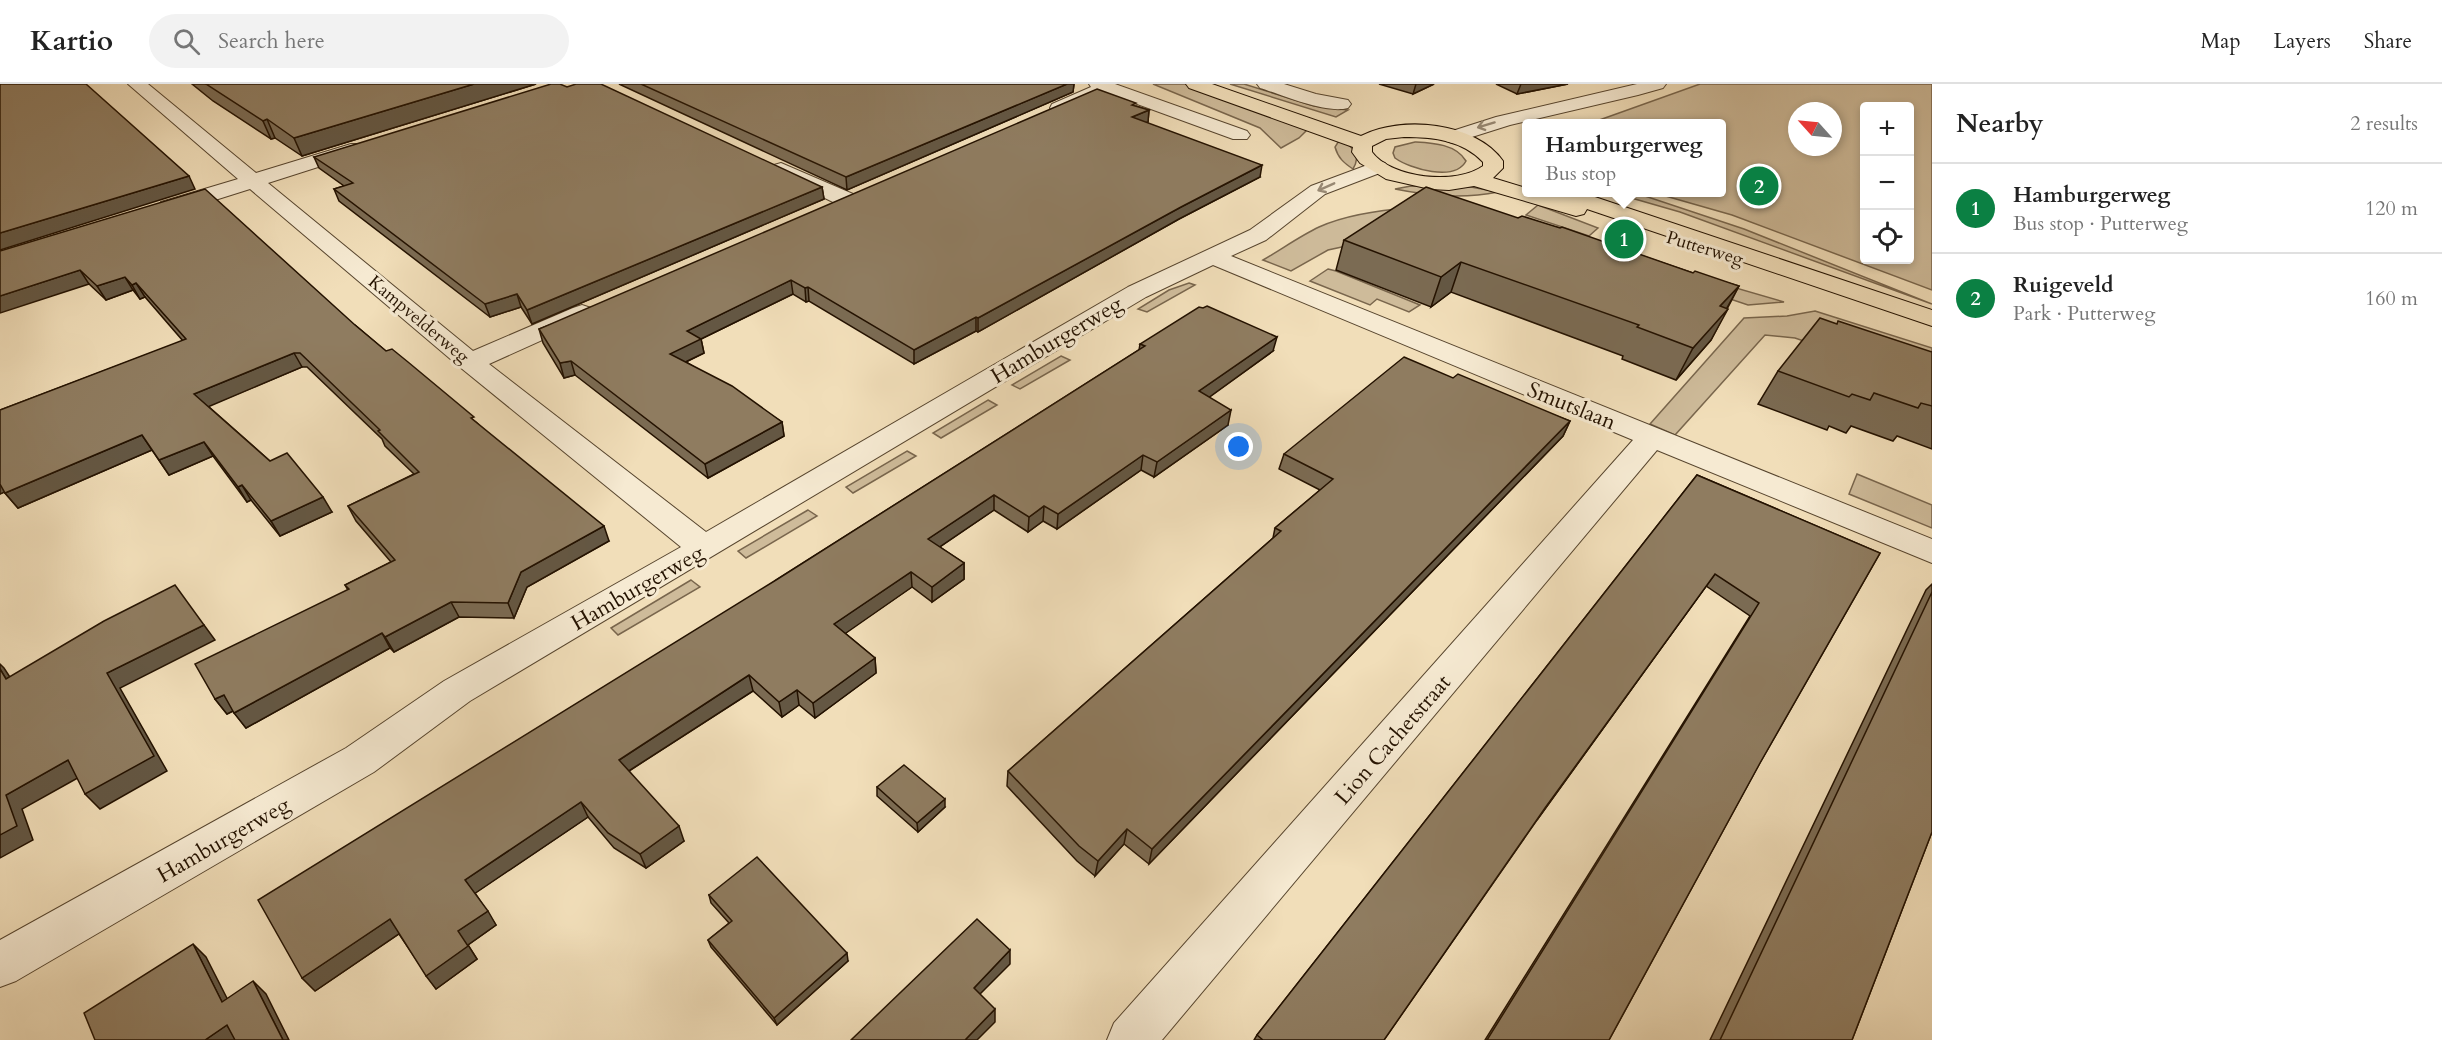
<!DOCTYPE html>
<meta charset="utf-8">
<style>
body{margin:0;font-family:Cardo,serif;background:#f2f2f2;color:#222}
.controls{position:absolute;right:18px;top:18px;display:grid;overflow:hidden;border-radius:6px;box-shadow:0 3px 9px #0003}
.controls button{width:54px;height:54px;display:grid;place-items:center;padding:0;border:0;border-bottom:2px solid #e0e0e0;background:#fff;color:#222;font:30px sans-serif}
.compass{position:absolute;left:1788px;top:18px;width:54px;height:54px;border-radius:50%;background:#fff;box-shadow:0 3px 9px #0003;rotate:297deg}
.you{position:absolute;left:1239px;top:363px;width:21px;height:21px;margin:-15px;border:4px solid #fff;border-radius:50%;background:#1a73e8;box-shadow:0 0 0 9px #1a73e833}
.badge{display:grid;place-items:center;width:39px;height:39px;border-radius:50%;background:#0b8043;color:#fff;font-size:20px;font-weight:700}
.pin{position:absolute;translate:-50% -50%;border:3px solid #fff;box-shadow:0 2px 6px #0006}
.popup{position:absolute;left:1522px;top:35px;width:204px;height:78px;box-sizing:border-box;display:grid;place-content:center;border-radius:6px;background:#fff;filter:drop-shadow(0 2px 4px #0005);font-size:20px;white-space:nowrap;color:#767676}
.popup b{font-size:22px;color:#222}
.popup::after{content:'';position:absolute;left:50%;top:100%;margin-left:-12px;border:12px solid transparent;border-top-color:#fff}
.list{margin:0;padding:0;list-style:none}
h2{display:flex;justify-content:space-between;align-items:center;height:78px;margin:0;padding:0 24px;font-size:26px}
h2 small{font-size:20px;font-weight:400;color:#767676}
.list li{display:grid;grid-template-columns:39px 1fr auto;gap:18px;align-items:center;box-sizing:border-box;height:90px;padding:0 24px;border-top:2px solid #e0e0e0}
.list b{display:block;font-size:22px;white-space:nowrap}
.list p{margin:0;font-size:20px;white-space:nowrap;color:#767676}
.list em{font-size:20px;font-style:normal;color:#767676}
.icon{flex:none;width:33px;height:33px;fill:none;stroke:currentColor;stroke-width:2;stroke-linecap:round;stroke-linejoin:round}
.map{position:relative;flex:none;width:1932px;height:956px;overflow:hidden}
header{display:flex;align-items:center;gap:36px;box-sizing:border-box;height:84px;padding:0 30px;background:#fff;border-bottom:2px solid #e0e0e0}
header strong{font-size:28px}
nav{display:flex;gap:33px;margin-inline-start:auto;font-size:21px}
.search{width:420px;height:54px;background:#f2f2f2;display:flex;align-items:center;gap:15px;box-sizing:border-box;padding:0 21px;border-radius:33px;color:#767676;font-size:22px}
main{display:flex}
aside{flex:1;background:#fff}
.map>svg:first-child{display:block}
.green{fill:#cebb9a;stroke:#79664d;stroke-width:1.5;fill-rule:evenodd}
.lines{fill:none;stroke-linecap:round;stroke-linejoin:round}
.minor-casing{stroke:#57452e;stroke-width:2}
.major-casing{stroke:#241200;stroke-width:2}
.minor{fill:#f6ead2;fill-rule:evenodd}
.major{fill:#f1deb9;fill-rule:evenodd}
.wall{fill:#7b6b53;stroke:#241200;stroke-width:1.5}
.shaded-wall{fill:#645743;stroke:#241200;stroke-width:1.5}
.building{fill:#8f7c60;stroke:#241200;stroke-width:1.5}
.oneway{stroke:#988974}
.labels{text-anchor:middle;stroke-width:6;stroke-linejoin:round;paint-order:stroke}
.far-street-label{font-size:18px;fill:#241200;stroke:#f6ead2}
.street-label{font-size:22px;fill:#241200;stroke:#f6ead2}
</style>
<header>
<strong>Kartio</strong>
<div class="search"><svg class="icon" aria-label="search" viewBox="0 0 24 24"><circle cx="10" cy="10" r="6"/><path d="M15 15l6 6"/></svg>Search here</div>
<nav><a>Map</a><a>Layers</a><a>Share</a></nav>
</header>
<main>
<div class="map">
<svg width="1932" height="956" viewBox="0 0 1932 956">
<rect width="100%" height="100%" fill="#f1deb9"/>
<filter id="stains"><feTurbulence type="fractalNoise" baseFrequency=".00333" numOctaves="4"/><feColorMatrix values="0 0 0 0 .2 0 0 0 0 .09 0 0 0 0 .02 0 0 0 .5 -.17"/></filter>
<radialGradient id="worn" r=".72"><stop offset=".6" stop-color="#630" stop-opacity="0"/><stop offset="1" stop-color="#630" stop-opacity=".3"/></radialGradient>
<g class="green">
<path d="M1153 0H1186L1308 45 1299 54 1281 64 1260 44Z"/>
<path d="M1230 0H1244L1314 22 1348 26 1336 33Z"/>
<path d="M1700 0H1932V206L1732 131 1655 109 1722 108V39H1591ZM1864 22H1910V176H1864ZM1797 27H1833V63H1797Z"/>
<path d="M1340 55C1353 63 1362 70 1353 85 1344 79 1338 74 1335 63Z"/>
<path d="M1415 58C1433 59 1456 60 1466 77 1455 98 1410 85 1395 74L1393 69 1395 63Z"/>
<path d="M1411 102 1471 103 1498 108C1463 115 1430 112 1395 105Z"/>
<path d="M1614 109H1636L1744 145 1932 220 1680 128Z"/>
<path d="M1538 121 1598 144 1589 152 1526 131Z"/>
<path d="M1457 123 1784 218 1748 221Z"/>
<path d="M1411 124 1351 161 1328 166 1291 187 1263 176C1282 165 1300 152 1319 143 1348 130 1380 126 1411 124Z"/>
<path d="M1328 185 1336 187 1420 221 1409 228 1377 215 1370 221 1310 197Z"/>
<path d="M1189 199 1195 201 1147 228 1138 225 1169 206Z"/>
<path d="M1815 227 1932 264V301L1795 254 1765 251 1675 351 1650 340 1744 234 1787 232Z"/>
<path d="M1061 272 1070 276 1020 305 1012 301Z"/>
<path d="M988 316 997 321 941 354 933 349Z"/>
<path d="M907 367 916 372 853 409 846 403Z"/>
<path d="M1857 390 1932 421V444L1849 410Z"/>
<path d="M808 426 817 432 746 474 738 467Z"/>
<path d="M691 496 700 503 618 551 611 544Z"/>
</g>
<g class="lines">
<defs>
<g id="minor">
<path d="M128 0H148L256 89 351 60H365L368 64 365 68 268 99 473 267 573 224 582 221 591 224 595 229 591 234 489 280 706 448 1128 203 1250 146 1311 102 1378 77 1385 79 1388 83 1385 87 1325 110 1266 156 1231 172 1932 455V479L1657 366 1162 956H1107L1114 939 1633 356 1213 181 1146 213 470 617 374 688 16 897 0 903V856L346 664 444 597 681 463 461 284 250 105 177 128 169 129 161 128 158 123 161 118 238 95Z"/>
<path d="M1089 0H1115L1247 47 1250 51 1247 55H1233L1107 9 1066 28H1052L1050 24 1052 20 1091 3Z"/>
<path d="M1257 0H1284L1316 10 1348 16 1351 20 1348 24C1325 30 1283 11 1260 4Z"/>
<path d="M1637 0H1666L1663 4 1638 11 1510 41 1453 59 1446 57 1443 53 1446 49 1496 33Z"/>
<path d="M781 79 853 110 856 115 853 120 845 121 837 120 774 89 771 85 774 81Z"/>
</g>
<path id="major" d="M1186 0H1212L1361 52C1401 31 1476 38 1503 77V84L1493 94 1526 104V108L1549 110 1548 108H1580L1932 226V242L1587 125 1584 130 1576 132 1474 102 1449 106 1430 105 1386 95 1360 79 1352 68 1353 63 1189 4ZM1404 53C1433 53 1462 56 1483 78V82C1457 101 1392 95 1372 68V62L1386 55Z"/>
</defs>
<use href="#minor" class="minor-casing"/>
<use href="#major" class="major-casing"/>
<use href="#minor" class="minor"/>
<use href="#major" class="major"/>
</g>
<g class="wall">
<path d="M192 0H536L302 72 275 54 271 55 213 17Z"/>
<path d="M619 0H1074L1073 8 847 106Z"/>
<path d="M1379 0H1434L1413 10Z"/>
<path d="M1496 0H1568L1517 10Z"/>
<path d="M1136 22 1149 26 1148 38 1146 39 1260 93 1179 135 978 248 976 247 914 280 809 217 806 218 793 210 701 255 704 269 686 278 782 338 784 352 708 394 575 291 564 294 543 259 539 245Z"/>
<path d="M314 73 822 103 824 115 532 240 521 223 490 233 339 117 334 105 344 102 319 84Z"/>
<path d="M1518 134 1560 144 1693 189 1739 202 1711 256 1676 296 1622 275 1623 272 1451 208 1431 223 1336 186 1344 156Z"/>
<path d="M0 167 355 241 386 267 476 338 609 457 527 503 514 534 459 533 394 568 390 564 246 644 233 627 227 630 215 615 348 506 345 501 391 478 356 437 348 422 414 390 385 362 382 355 307 283H302L208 322 270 377 332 428 280 452 251 416 247 418 213 372 169 391 152 366 18 424 4 408 0 410V326L183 257 145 213 140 215 133 206 106 216 89 200Z"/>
<path d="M1140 260 1273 267 1209 313 1228 341 1154 393 1141 386 1057 445 1043 437 1028 448 994 426 940 463 964 479V495L932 518 912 503 845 549 875 574 876 589 815 634 799 621 782 633 753 607 629 687 684 757 646 784 614 764 588 733 475 809 496 841 468 861 477 875 436 905 399 850 315 907 776 496 1139 266Z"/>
<path d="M1932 268V365L1897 352 1893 357 1851 342 1846 349 1829 342 1827 346 1758 320 1778 287Z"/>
<path d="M1453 294 1570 337 1563 352 1149 780 1124 760 1095 792 1077 777 1007 702 1008 687 1273 454 1275 444 1320 406 1279 385 1284 370Z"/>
<path d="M1697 391 1880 469 1760 679 1609 956H1485L1750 532 1706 502 1537 736 1384 956H1254L1257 951Z"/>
<path d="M1932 500V748L1852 956H1710L1926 506Z"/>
<path d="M877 703 945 723 918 748 877 712Z"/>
<path d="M709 811 848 877 777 941 711 863 708 856 729 839 711 819Z"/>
</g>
<g class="shaded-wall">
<path d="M474 0H536L302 72 294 54Z"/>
<path d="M1067 0H1074L1073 8 847 106 846 93Z"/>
<path d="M1416 0H1434L1413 10Z"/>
<path d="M1521 0H1568L1517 10Z"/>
<path d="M1149 26 1148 38 1131 45 1132 33Z"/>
<path d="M267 35 275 54 271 55 263 37Z"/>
<path d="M1262 81 1260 93 1179 135 978 248V234L1181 123Z"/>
<path d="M189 92 195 105 0 166V149Z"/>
<path d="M822 103 824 115 532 240 527 226Z"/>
<path d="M1461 178 1451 208 1431 223 1441 193Z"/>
<path d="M80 186 89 200 0 229V212Z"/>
<path d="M125 193 133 206 106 216 97 202Z"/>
<path d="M791 196 793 210 701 255 704 269 673 284 670 270 687 247Z"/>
<path d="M136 199 145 213 140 215 132 201Z"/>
<path d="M1739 202 1723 231 1728 225 1711 256 1676 296 1693 264 1720 222Z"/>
<path d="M808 203 809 217 806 218 805 204Z"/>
<path d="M517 210 521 223 490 233 485 220Z"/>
<path d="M976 233V247L914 280V266Z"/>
<path d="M1277 253 1273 267 1197 322 1199 307Z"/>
<path d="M294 269 302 283 203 325 194 310Z"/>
<path d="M571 277 575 291 564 294 560 279Z"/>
<path d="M1231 326 1228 341 1154 393 1157 378Z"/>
<path d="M1570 337 1563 352 1149 780 1152 765Z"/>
<path d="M782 338 784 352 708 394 705 380Z"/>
<path d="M142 351 152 366 18 424 5 409Z"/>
<path d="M204 358 213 372 169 391 159 376Z"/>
<path d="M1143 371 1141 386 1057 445 1058 430Z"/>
<path d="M0 398 7 407 0 410Z"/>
<path d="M242 401 251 416 247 418 238 403Z"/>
<path d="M994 411V426L929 470 928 455Z"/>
<path d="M323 413 332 428 280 452 271 437Z"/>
<path d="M1044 422 1043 437 1028 448 1029 433Z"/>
<path d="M604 442 609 457 527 503 514 534 508 519 521 488Z"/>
<path d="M964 479V495L932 518V503Z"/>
<path d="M911 488 912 503 836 556 834 540Z"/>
<path d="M1715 490 1706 502 1537 736 1545 724Z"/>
<path d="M451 518 459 533 394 568 385 553Z"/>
<path d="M204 541 215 556 120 604 167 687 100 725 85 710 107 589Z"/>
<path d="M382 549 390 564 246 644 234 629Z"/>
<path d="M875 574 876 589 815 634 813 619Z"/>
<path d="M0 580 4 584 21 610 6 595 0 585Z"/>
<path d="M749 591 753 607 624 690 619 676Z"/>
<path d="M797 606 799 621 782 633 779 618Z"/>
<path d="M224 611 235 626 227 630 215 615Z"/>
<path d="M68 676 83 691 22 725 33 756 0 774V751L6 711Z"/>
<path d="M945 715V723L918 748 917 739Z"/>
<path d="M581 718 588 733 474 810 465 796Z"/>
<path d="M679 742 684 757 646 784 640 770Z"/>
<path d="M1127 745 1124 760 1095 792 1098 777Z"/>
<path d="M488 827 496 841 468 861 477 875 436 905 426 892 458 847Z"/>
<path d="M390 835 400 849 315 907 302 894Z"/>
<path d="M193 860 206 873 235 930 222 918Z"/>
<path d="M1010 866V880L973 917 974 904Z"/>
<path d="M847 869 848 877 777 941 774 934Z"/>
<path d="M253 897 266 910 289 956H283Z"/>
<path d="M995 925V938L977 956H965Z"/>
<path d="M227 941 236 956H205Z"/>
</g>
<g class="building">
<path d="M0 0H86L189 92 0 149Z"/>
<path d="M206 0H474L294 54 267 35 263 37Z"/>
<path d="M551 0H560L567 3 576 0H601L822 103 527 226 517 210 485 220 334 105 353 99 314 73Z"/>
<path d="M641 0H1067L846 93Z"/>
<path d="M1097 5 1136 19 1132 21 1149 26 1132 33 1262 81 1181 123 978 234 976 233 914 266 808 203 805 204 791 196 687 247 701 255 670 270 732 302 782 338 705 380 571 277 560 279 539 245Z"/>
<path d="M1426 103 1518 134 1522 132 1560 144 1562 143 1693 189 1695 187 1739 202 1720 222 1728 225 1693 264 1637 243 1639 241 1461 178 1441 193 1344 156Z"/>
<path d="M205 105 355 241 386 267 392 265 408 278 474 333 471 334 604 442 521 488 508 519 451 518 385 553 382 549 234 629 224 611 215 615 195 580 349 505 345 501 395 476 348 422 419 388 378 347 380 346 300 269H294L194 310 270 377 287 369 323 413 271 437 242 401 238 403 204 358 159 376 142 351 5 409 0 400V326L186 255 136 199 132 201 125 193 97 202 80 186 0 212V167Z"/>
<path d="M1207 222 1277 253 1199 307 1231 326 1157 378 1143 371 1058 430 1044 422 1029 433 994 411 928 455 964 479 932 503 911 488 834 540 875 574 813 619 797 606 779 618 749 591 619 676 679 742 640 770 608 749 581 718 465 796 488 827 458 847 468 862 426 892 390 835 302 894 258 816 776 496 1145 262 1140 260 1199 223 1203 224Z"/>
<path d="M1820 234 1837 240 1838 237 1932 268V322L1921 319 1918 324 1874 309 1870 316 1852 310 1849 313 1778 287Z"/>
<path d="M1404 273 1453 294 1458 290 1570 337 1152 765 1127 745 1098 777 1079 762 1008 687 1281 447 1275 444 1333 395 1284 370Z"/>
<path d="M1697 391 1880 469 1760 679 1609 956H1487L1759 519 1715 490 1545 724 1384 956H1263L1257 951Z"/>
<path d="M175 501 204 541 107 589 154 672 85 710 68 676 6 711 17 742 0 751V585L6 595 104 537Z"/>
<path d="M1932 508V748L1852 956H1720Z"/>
<path d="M904 681 945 715 917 739 877 703Z"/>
<path d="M757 773 847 869 774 934 708 856 732 837 709 811Z"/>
<path d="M977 835 1010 866 974 904 995 925 965 956H851Z"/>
<path d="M193 860 222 918 253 897 283 956H235L227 941 205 956H95L84 929Z"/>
</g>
<defs><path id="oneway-shaft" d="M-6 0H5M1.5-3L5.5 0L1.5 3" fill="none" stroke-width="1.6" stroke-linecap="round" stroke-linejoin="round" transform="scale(1.5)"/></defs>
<g class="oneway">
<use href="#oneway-shaft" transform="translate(1486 41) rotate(163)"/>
<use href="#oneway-shaft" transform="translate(1326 103) rotate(156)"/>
</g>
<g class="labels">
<g class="far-street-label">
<text transform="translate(1705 164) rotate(17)" y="6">Putterweg</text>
<text transform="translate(419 235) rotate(40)" y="6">Kampvelderweg</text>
</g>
<g class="street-label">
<text transform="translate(1056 255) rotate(-31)" y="8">Hamburgerweg</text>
<text transform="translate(1572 321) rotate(22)" y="8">Smutslaan</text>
<text transform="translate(637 503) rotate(-30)" y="8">Hamburgerweg</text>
<text transform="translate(1392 655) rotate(-49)" y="8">Lion Cachetstraat</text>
<text transform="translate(223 755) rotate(-30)" y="8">Hamburgerweg</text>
</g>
</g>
<rect width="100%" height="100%" filter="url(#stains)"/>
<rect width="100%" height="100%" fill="url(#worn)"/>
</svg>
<div class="controls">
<button>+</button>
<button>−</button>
<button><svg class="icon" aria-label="locate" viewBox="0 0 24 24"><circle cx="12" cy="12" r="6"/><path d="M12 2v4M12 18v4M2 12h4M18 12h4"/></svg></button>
</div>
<svg class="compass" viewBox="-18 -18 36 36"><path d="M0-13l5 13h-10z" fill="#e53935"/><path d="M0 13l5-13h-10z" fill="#767676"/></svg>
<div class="you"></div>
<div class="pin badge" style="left:1624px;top:155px">1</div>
<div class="popup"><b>Hamburgerweg</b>Bus stop</div>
<div class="pin badge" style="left:1759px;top:102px">2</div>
</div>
<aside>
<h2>Nearby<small>2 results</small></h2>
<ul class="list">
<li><span class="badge">1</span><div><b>Hamburgerweg</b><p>Bus stop · Putterweg</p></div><em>120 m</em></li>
<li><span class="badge">2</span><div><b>Ruigeveld</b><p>Park · Putterweg</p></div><em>160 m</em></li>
</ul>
</aside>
</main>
